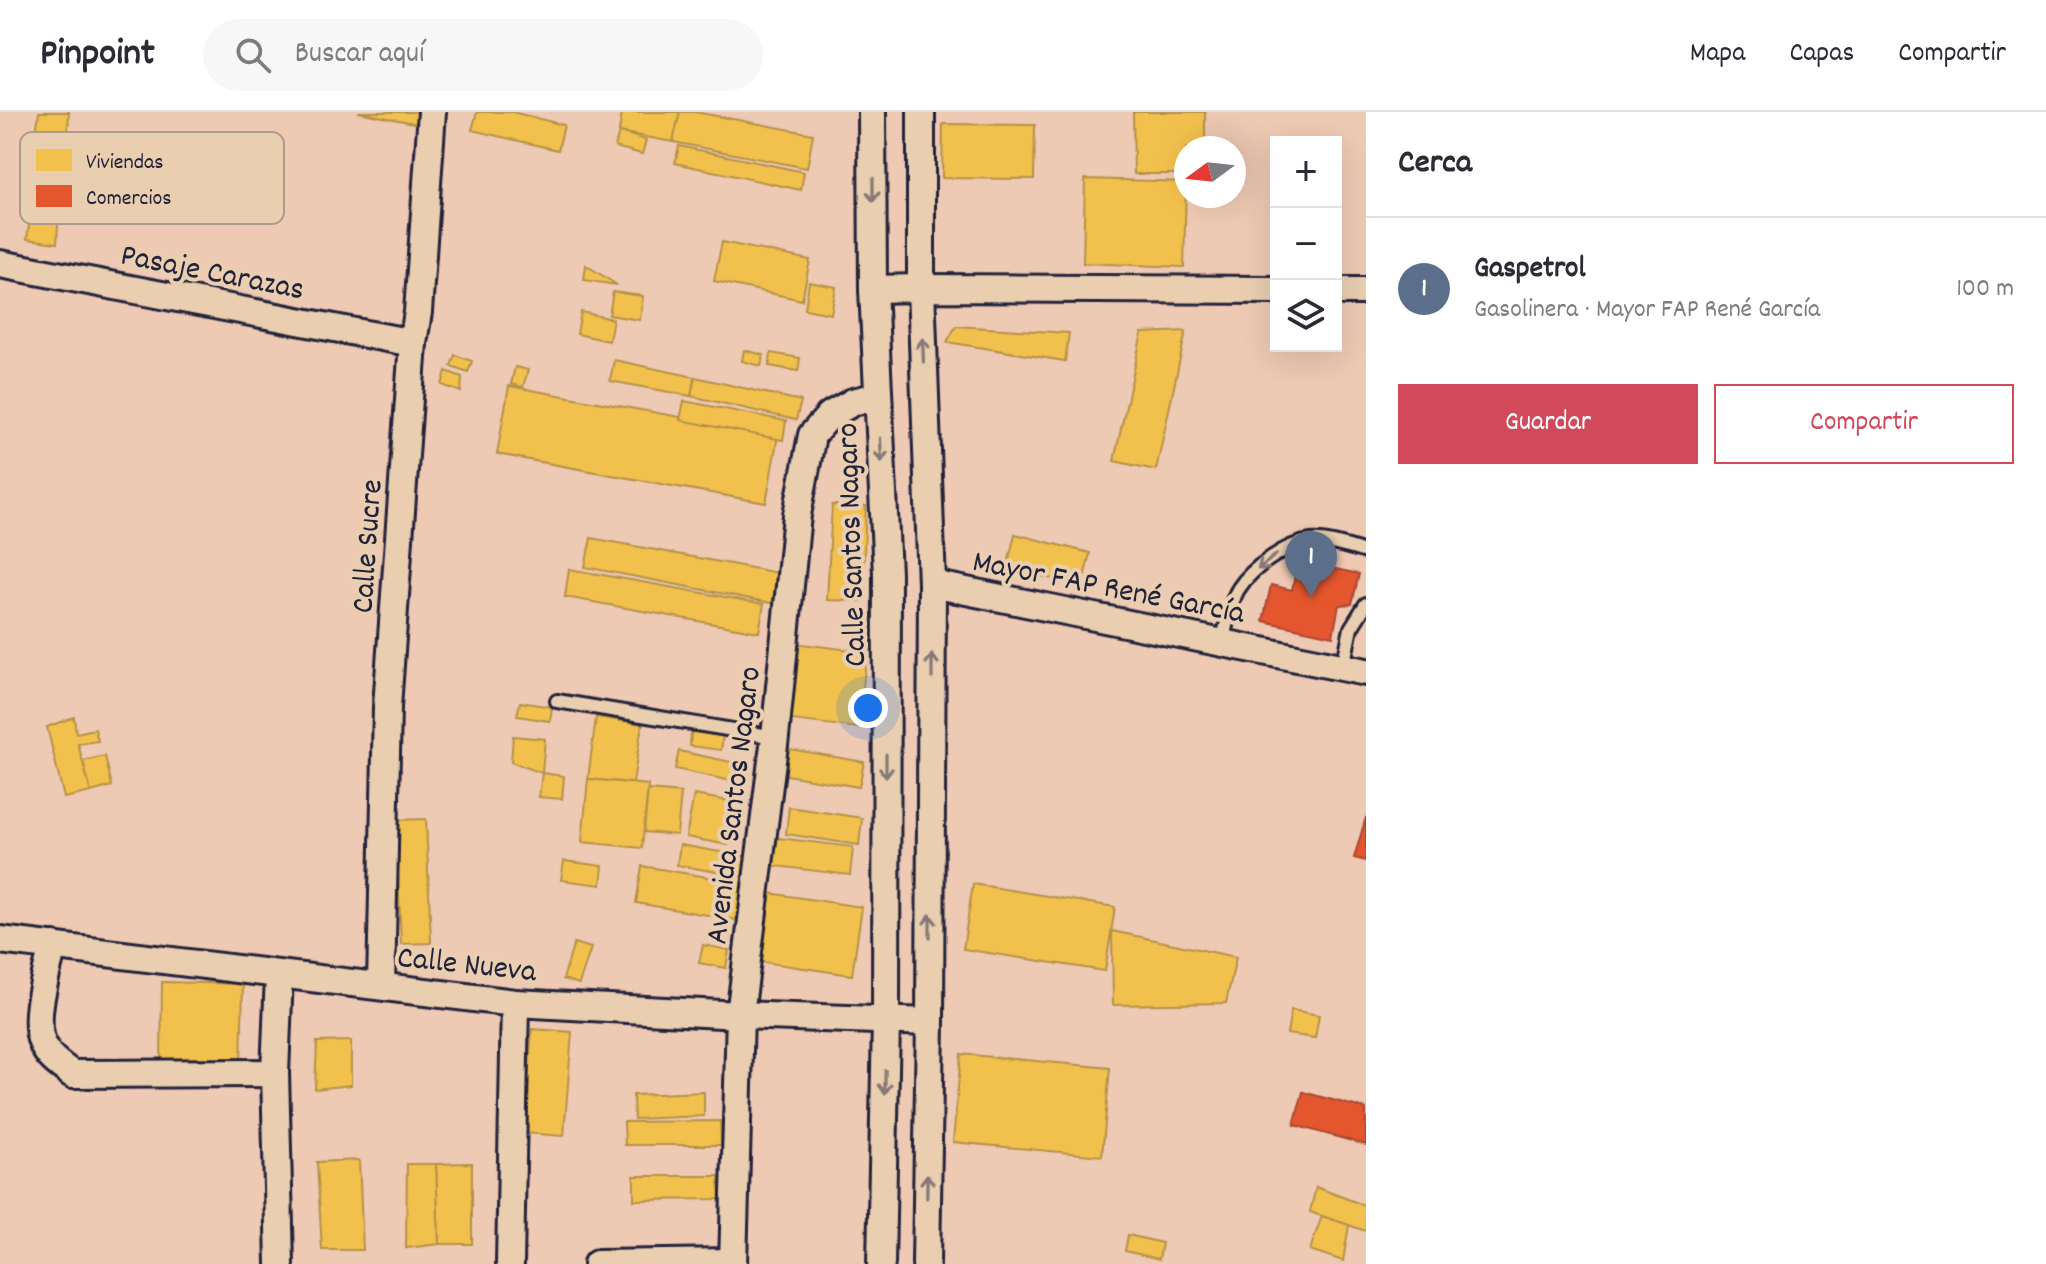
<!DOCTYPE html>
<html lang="es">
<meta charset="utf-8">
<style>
body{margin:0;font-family:Dekko,sans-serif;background:#f7f7f7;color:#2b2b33}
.controls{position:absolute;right:24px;top:24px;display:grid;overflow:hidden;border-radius:0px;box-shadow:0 8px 32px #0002}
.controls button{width:72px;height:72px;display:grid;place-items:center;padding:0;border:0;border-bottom:2px solid #e1e1e2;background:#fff;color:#2b2b33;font:40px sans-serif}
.compass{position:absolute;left:1174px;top:24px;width:72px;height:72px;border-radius:50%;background:#fff;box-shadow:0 8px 32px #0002;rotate:255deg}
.you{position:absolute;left:868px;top:596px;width:28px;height:28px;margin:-20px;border:6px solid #fff;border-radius:50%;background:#1a73e8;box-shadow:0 0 0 12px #1a73e833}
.badge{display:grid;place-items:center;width:52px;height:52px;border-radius:50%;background:#d1495b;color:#fff;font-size:26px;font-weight:700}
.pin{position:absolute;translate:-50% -66px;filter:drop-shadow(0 2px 4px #0008)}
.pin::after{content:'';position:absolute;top:42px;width:28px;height:24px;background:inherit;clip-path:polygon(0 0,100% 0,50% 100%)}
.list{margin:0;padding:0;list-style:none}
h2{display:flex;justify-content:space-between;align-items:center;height:104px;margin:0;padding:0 32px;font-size:34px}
h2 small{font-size:26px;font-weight:400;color:#7c7c81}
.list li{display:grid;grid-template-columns:52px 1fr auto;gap:24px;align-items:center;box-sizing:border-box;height:144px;padding:0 32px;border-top:2px solid #e1e1e2}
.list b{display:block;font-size:30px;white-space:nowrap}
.list p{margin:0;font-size:26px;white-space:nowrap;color:#7c7c81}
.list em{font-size:26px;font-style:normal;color:#7c7c81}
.actions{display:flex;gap:16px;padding:24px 32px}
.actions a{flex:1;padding:18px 0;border:2px solid #d1495b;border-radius:0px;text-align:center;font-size:28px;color:#d1495b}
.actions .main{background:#d1495b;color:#fff}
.icon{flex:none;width:44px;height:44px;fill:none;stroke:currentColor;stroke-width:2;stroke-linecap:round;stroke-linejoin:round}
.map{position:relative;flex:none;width:1366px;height:1152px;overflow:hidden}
header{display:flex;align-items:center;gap:48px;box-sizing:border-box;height:112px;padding:0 40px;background:#fff;border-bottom:2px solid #e1e1e2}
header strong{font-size:38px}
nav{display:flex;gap:44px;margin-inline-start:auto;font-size:28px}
.search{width:560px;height:72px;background:#f7f7f7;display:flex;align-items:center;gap:20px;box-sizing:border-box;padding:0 28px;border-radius:44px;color:#7c7c81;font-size:30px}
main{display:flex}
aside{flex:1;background:#fff}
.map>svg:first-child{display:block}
.homes{fill:#f2c14e;stroke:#b49148;stroke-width:2}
.shops{fill:#e4572e;stroke:#aa4732;stroke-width:2}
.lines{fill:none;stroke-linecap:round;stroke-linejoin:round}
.service-casing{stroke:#22223b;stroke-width:18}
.minor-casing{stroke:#22223b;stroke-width:32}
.service{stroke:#e9ceb0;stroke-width:12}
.minor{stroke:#e9ceb0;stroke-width:26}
.oneway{stroke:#867876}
.labels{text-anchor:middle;stroke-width:8;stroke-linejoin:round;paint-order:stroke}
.street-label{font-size:32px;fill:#22223b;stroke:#e9ceb0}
.key{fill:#e9ceb0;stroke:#ad9a8d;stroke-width:2}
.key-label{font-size:22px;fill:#22223b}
</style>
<header>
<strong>Pinpoint</strong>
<div class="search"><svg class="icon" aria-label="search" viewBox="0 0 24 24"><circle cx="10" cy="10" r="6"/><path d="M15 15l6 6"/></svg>Buscar aquí</div>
<nav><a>Mapa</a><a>Capas</a><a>Compartir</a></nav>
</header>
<main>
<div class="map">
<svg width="1366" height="1152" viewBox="0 0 1366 1152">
<rect width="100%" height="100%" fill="#eec9b3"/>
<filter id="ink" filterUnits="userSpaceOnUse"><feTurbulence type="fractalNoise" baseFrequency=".0125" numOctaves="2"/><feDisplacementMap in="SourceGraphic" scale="16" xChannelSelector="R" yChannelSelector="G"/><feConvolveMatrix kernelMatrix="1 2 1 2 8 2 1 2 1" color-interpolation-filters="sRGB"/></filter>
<g filter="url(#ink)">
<g class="homes">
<path d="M39 0H69L66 58 31 56Z"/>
<path d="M358 0H422L419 12Z"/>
<path d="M477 0H512L564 13 558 38 472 18Z"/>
<path d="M622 0H680L673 30 619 20Z"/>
<path d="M680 0H695L813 22 807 56 673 30Z"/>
<path d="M1133 0H1205V36H1186V62H1134Z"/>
<path d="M943 12 1035 13 1034 67 942 66Z"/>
<path d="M619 20 646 28 642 42 615 35Z"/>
<path d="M679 34 804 60 801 78 675 51Z"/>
<path d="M1085 67 1186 70 1184 155 1083 151Z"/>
<path d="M32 93 59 96 57 131 27 127Z"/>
<path d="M722 130 810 148 802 188 714 169Z"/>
<path d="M586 153 617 173 584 168Z"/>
<path d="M809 170 836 175 831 202 805 197Z"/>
<path d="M613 180 643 184 640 208 609 203Z"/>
<path d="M581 200 613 207 609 229 577 222Z"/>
<path d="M956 214 1069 221 1065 249 947 230Z"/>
<path d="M1186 219 1156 358 1114 349 1142 221Z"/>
<path d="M744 238 764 243 761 254 742 249Z"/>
<path d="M771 241 800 246 798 259 769 254Z"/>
<path d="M455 243 472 249 468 260 451 254Z"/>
<path d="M614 248 695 265 691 284 610 269Z"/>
<path d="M515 255 528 258 523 275 511 272Z"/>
<path d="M446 259 462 265 461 280 442 273Z"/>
<path d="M695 265 801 289 796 308 691 284Z"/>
<path d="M509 274 778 323 766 391 497 342Z"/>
<path d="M684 289 786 309 783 328 680 308Z"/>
<path d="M832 393 866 394 862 489 827 488Z"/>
<path d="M1015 422 1090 441 1082 474 1007 456Z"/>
<path d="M591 426 778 461 772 491 585 455Z"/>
<path d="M569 457 764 492 759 520 565 485Z"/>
<path d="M793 531 867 540 858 616 784 607Z"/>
<path d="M520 590 552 595 550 609 517 604Z"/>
<path d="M74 605 76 621 95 617 98 629 78 632 91 680 64 686 47 615Z"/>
<path d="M596 605 642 612 633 671 588 667Z"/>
<path d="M691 620 723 624 721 638 690 634Z"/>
<path d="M513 624 545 627 542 661 511 650Z"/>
<path d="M778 635 864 650 859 675 774 661Z"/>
<path d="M679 639 750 654 746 672 675 657Z"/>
<path d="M105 644 112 674 91 680 83 649Z"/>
<path d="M542 661 564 664 562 687 539 685Z"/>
<path d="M588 667 648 673 642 736 582 730Z"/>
<path d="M648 678 681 681 677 723 644 720Z"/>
<path d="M694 683 735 690 728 733 686 725Z"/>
<path d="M789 695 862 706 859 733 786 722Z"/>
<path d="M426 707 431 831 401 832 396 708Z"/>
<path d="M770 725 853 735 850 763 767 753Z"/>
<path d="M680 733 749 745 745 765 677 753Z"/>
<path d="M564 749 603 754 601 773 561 768Z"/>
<path d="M642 754 743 771 737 808 636 791Z"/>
<path d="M973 772 1115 795 1105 859 963 837Z"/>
<path d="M762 780 862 795 852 863 756 849Z"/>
<path d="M1112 819 1236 845 1226 891 1113 893Z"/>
<path d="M574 831 591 836 579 872 563 867Z"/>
<path d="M703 833 729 838 726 856 699 851Z"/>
<path d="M162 870 243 872 241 956 161 954Z"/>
<path d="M1291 898 1319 903 1315 926 1287 922Z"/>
<path d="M532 917 572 920 564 1024 524 1021Z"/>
<path d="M351 929V973L315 977 317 930Z"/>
<path d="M961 942 1110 956 1102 1044 953 1030Z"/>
<path d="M704 980V1004L634 1007 633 983Z"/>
<path d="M720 1009 721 1033H625L624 1010Z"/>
<path d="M359 1048 363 1138H322L317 1050Z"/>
<path d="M472 1051V1132H439L436 1052Z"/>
<path d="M407 1052H436L439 1132 406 1136Z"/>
<path d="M634 1064H719L720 1087 634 1088Z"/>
<path d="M1316 1075 1366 1094V1119L1310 1100Z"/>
<path d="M1322 1104 1349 1113 1343 1149 1310 1138Z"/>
<path d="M1128 1123 1162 1131 1159 1147 1125 1139Z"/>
</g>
<g class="shops">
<path d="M1298 449 1359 462 1352 492 1339 493 1333 524 1263 509 1271 473 1292 478Z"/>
<path d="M1366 705V749L1354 746Z"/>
<path d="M1303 980 1366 997V1033L1294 1013Z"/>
</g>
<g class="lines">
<defs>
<g id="service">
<path d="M1222 530C1226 516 1231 487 1239 476 1252 456 1286 432 1311 429 1325 427 1351 436 1366 440"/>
<path d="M1343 555 1351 516 1366 492"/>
<path d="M557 589 775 625"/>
</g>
<g id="minor">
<path d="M872 0 873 177 887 462 886 910 881 1152"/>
<path d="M921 0V176L932 472 930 910 926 1152"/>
<path d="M0 152 413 231"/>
<path d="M873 177 921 176 1276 178"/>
<path d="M1336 179H1366"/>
<path d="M932 472 1366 560"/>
<path d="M0 828 515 891 740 903 930 910"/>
<path d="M53 834C47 861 32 904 42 930 47 945 60 953 72 962L275 961"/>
<path d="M279 863 275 961 280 1152"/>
<path d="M381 874 387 595 413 231 418 200 432 0"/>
<path d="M510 1152 515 891"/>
<path d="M597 1152 733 1150"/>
<path d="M733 1152 740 903 775 625 797 403 812 323 830 303 853 290 878 284"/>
</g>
</defs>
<use href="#service" class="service-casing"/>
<use href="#minor" class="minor-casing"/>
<use href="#service" class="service"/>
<use href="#minor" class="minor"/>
</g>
<defs><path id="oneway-shaft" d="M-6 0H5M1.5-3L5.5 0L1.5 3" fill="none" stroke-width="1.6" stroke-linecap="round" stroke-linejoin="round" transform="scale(2)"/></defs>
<g class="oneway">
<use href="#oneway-shaft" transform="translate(873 78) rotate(90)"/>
<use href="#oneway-shaft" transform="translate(923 238) rotate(-92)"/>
<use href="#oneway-shaft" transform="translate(881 338) rotate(87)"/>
<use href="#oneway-shaft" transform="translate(1267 450) rotate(141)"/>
<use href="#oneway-shaft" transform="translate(932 554) rotate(-90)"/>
<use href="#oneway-shaft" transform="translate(886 654) rotate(90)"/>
<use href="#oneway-shaft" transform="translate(930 814) rotate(-90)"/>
<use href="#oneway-shaft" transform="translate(885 970) rotate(91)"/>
<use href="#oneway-shaft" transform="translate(927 1074) rotate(-89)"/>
</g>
</g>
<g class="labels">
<g class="street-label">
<text transform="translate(213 158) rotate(11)" y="11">Pasaje Carazas</text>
<text transform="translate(849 433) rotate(-92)" y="11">Calle Santos Nagaro</text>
<text transform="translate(365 434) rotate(-86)" y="11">Calle Sucre</text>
<text transform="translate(1109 473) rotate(11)" y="11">Mayor FAP René García</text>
<text transform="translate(731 693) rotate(-83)" y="11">Avenida Santos Nagaro</text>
<text transform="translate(467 850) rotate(6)" y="11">Calle Nueva</text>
</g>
</g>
<rect x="20" y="20" width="264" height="92" rx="12" class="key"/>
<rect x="36" y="37" width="36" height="22" fill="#f2c14e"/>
<rect x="36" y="73" width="36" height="22" fill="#e4572e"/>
<g class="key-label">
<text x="86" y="56">Viviendas</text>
<text x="86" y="92">Comercios</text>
</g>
</svg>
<div class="controls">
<button>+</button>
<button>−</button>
<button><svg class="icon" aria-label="layers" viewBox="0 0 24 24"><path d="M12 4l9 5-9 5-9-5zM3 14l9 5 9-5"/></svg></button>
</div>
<svg class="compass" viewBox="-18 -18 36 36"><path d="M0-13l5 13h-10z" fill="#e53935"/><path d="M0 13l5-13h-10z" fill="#7c7c81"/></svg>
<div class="you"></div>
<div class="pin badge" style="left:1311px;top:485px;background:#5c6f8a">1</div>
</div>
<aside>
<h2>Cerca<small></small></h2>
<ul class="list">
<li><span class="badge" style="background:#5c6f8a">1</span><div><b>Gaspetrol</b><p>Gasolinera · Mayor FAP René García</p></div><em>100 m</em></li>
</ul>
<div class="actions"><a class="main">Guardar</a><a>Compartir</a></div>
</aside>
</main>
